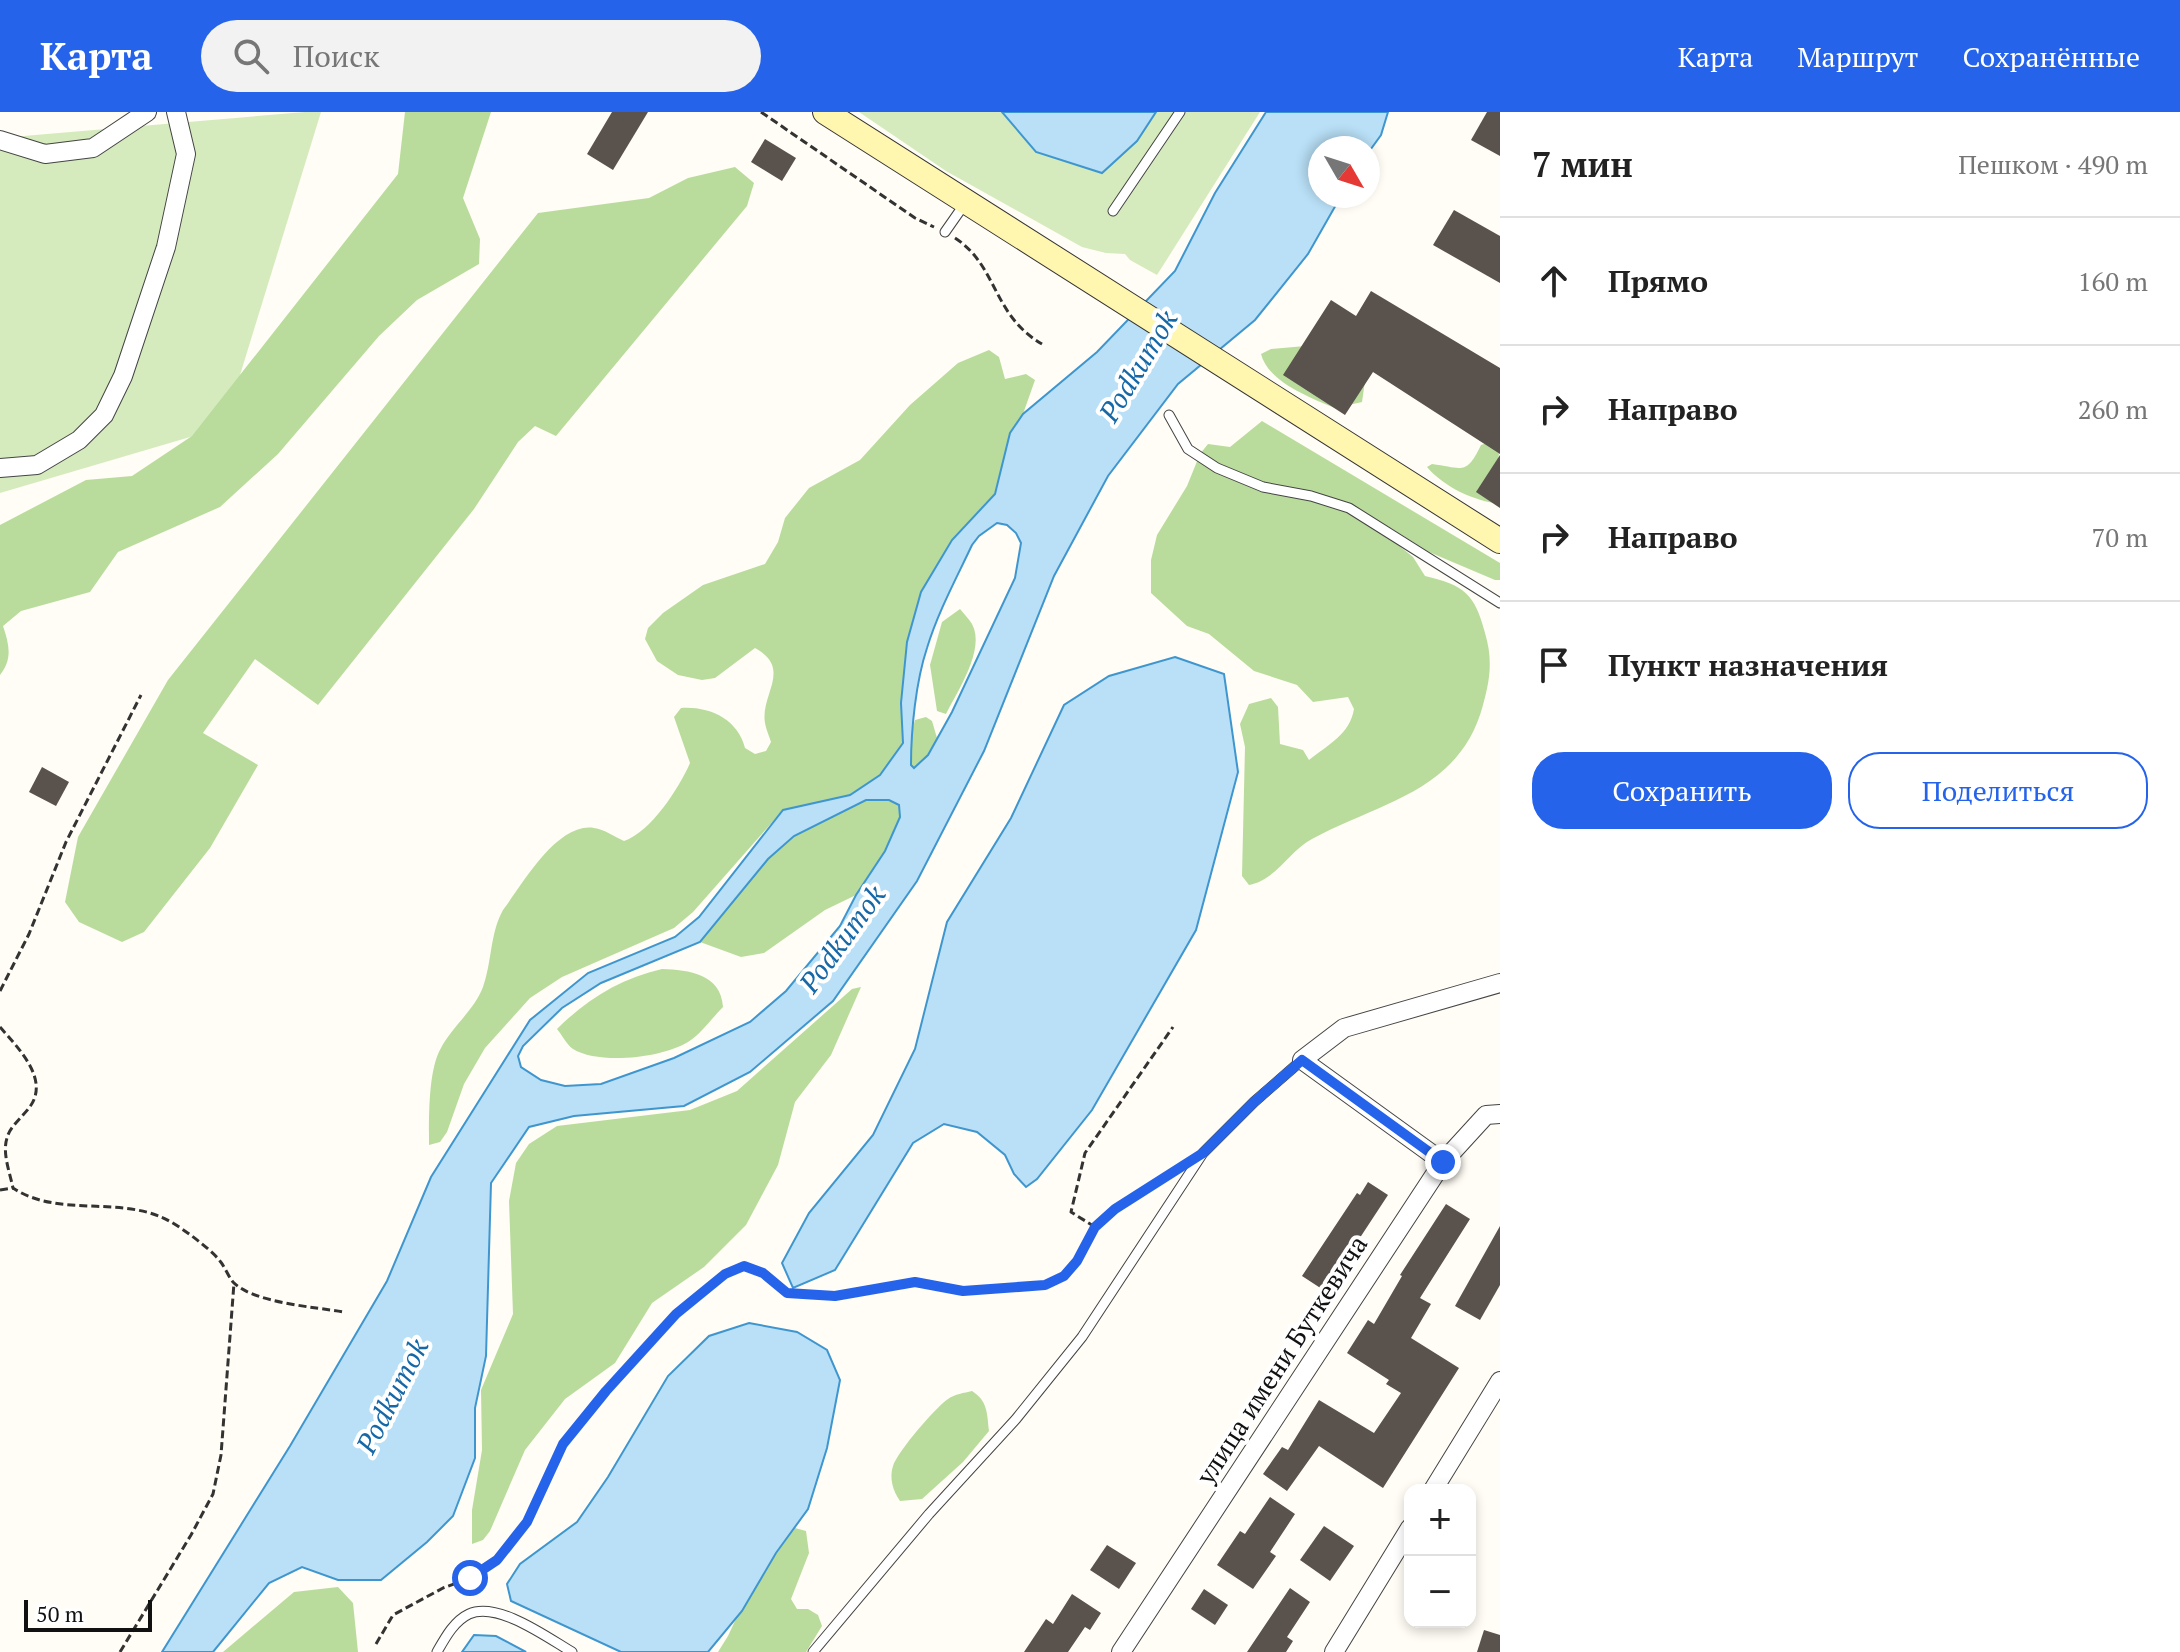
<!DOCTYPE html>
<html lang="ru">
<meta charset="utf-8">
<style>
body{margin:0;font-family:"PT Serif",serif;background:#f2f2f2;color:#222}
.controls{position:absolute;right:24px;bottom:24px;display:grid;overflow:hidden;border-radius:16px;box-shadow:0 4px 12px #0003}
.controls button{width:72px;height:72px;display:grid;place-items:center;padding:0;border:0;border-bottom:2px solid #e0e0e0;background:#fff;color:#222;font:40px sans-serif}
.compass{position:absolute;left:1308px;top:24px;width:72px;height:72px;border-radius:50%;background:#fff;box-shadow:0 4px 12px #0003;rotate:129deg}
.scale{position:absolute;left:24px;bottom:20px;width:128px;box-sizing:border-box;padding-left:8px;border:4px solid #111;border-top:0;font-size:22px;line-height:28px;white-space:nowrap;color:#111;-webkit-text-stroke:6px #fff;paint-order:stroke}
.stop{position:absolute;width:24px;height:24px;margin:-18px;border:6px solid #2563eb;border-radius:50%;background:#fff}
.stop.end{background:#2563eb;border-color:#fff;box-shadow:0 2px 8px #0008}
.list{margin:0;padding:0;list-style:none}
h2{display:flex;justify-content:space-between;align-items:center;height:104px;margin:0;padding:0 32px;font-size:34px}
h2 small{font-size:26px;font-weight:400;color:#767676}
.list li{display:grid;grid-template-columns:52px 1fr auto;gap:24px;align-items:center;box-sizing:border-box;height:128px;padding:0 32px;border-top:2px solid #e0e0e0}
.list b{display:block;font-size:30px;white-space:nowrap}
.list em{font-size:26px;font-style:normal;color:#767676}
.actions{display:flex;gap:16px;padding:24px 32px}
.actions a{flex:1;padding:18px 0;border:2px solid #2563eb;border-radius:32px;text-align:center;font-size:28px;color:#2563eb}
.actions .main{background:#2563eb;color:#fff}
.icon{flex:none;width:44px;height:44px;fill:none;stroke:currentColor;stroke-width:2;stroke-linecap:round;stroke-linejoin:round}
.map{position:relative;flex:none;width:1500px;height:1540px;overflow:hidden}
header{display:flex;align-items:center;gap:48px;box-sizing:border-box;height:112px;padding:0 40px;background:#2563eb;color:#fff}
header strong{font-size:38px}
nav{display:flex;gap:44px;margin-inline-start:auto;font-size:28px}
.search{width:560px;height:72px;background:#f2f2f2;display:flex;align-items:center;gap:20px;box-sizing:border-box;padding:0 28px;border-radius:44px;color:#767676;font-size:30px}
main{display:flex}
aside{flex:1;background:#fff}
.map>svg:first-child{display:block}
.green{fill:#d5ebbd}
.forest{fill:#b9dc9c}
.water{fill:#b9e0f7;stroke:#3f96cf;stroke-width:2;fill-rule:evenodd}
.building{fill:#5a524d}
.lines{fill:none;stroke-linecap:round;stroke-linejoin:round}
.lane-casing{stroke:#444;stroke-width:11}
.street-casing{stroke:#444;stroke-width:20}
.secondary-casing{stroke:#333;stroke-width:26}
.path{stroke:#333;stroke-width:3;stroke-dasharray:8 4;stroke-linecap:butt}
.lane{stroke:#fff;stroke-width:9}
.street{stroke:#fff;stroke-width:18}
.secondary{stroke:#fff6b0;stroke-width:24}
.route{stroke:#2563eb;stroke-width:10}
.labels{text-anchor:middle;stroke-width:8;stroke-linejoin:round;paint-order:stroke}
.street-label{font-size:26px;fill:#111;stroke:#fff}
.water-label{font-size:28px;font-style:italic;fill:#1768a6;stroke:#fff}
</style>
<header>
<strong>Карта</strong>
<div class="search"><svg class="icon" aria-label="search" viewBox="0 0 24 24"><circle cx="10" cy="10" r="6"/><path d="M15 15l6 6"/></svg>Поиск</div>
<nav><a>Карта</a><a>Маршрут</a><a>Сохранённые</a></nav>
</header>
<main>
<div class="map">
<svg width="1500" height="1540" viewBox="0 0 1500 1540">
<rect width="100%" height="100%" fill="#fffdf5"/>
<g class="green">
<path d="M305 0H321L224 315 0 381V26Z"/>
<path d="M859 0H1260L1157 163 1130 148 1125 142 1106 141 1082 135 946 59Z"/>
</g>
<g class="forest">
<path d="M405 0H491L463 86 480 127 479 152 417 188 379 224 278 342 220 395 118 440 90 480 21 499 3 514C9 532 13 547 0 563V413L86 368 132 364 192 324 398 62Z"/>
<path d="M735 55 754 71 747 94 556 324 535 314 518 330 474 397 318 593 255 547 203 621 258 653 210 736 144 820 122 830 79 810 65 790 78 725 168 568 538 101 649 86 688 66Z"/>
<path d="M1317 233 1367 255 1362 290 1335 296C1311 286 1268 270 1261 242L1271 237Z"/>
<path d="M989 238 999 245 1005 267 1026 262 1035 268 1023 302 1010 321 995 382 952 428 921 480 907 530 901 591 903 631 880 663 850 683 783 698 693 800 674 816 562 865 530 886 485 936 464 972 447 1020 440 1030 429 1033C429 1006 428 958 441 936 452 915 475 897 483 875 492 850 490 821 503 798 522 773 557 710 594 716 604 717 615 725 624 729 651 720 679 676 690 651L674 605 681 596C709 594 738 607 745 636L755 642 766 639 771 630C769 624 766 617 765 611 760 582 793 557 755 536L715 566 702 568 678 563 657 549 645 527 648 516 663 501 703 473 765 452 778 430 785 406 809 376 860 348 910 293 958 251Z"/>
<path d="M1262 309 1500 451V468H1495L1429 440 1391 416 1387 424 1413 445 1425 464C1464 473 1475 482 1485 521 1493 548 1490 567 1483 593 1460 680 1380 690 1312 727 1289 739 1276 768 1249 773L1242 764 1245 635 1240 612 1249 592 1271 586 1278 595 1280 632 1303 638 1309 648C1328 633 1350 622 1354 597L1348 585 1313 590 1297 573 1254 559 1209 522 1187 514 1151 481V448L1157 423 1187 374 1200 342 1208 332 1230 335Z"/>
<path d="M1496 328 1500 333 1495 375 1500 392C1474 389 1444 375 1427 355L1432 352C1463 356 1466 364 1481 333Z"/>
<path d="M960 497C964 502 969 507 972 512 986 537 957 580 946 602L937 599 930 553 942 510Z"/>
<path d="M926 605 932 609 937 626 928 643 915 657 911 653V624L915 608Z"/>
<path d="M866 688H889L899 693 900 705 885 739 856 783 825 798 764 841 741 845 700 830 768 747 794 724Z"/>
<path d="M662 857C689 858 721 862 723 895 712 906 701 922 688 930 662 946 599 953 573 937 567 933 562 923 557 917 586 888 621 866 662 857Z"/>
<path d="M861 875 831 943 795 990 778 1053 746 1113 704 1155 652 1191 615 1251 565 1287 525 1338 490 1419 483 1428 472 1432V1398L482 1338 481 1278 513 1202 509 1089 516 1051 529 1032 557 1014 690 998 737 979 852 877Z"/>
<path d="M972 1279C988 1289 987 1302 989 1319L963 1350 922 1387 900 1389C893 1379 889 1366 893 1354 898 1339 935 1296 948 1287 955 1282 964 1281 972 1279Z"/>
<path d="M795 1416 806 1419 809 1441 791 1487 797 1497H808L818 1503 822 1514 806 1540H718L728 1524 748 1481Z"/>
<path d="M338 1475 353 1491 358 1540H223L294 1480Z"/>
</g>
<g class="water">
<path d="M1002 0H1156L1137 29 1102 61 1036 40Z"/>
<path d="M1266 0H1388L1381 23 1368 41V36H1320V84H1341L1308 142 1255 208 1178 272 1108 364 1054 464 984 639 917 769 833 889 750 960 684 994 574 1004 529 1015 491 1071 486 1244 475 1296V1346L453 1404 427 1430 381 1468H338L302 1455 269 1471 213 1540H162L290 1334 387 1169 431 1065 530 908 588 861 675 825 699 805 783 698 850 683 880 663 903 631 901 591 907 530 921 480 952 428 995 382 1010 321 1023 302 1097 240 1175 159 1215 81ZM997 411 1007 413 1016 421 1021 431 1015 466 952 600 928 643 914 656 911 653C911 617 916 569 927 536 938 500 956 467 972 433L979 424ZM866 688H889L899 693 900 705 885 739 856 783 840 814 786 879 750 910 674 946 601 972 565 974 541 968 521 955 518 944 523 934 562 896 601 871 700 830 768 747 794 724Z"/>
<path d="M1175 545 1224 562 1238 660 1196 818 1092 998 1037 1067 1026 1075 1014 1062 1005 1043 977 1020 944 1012 913 1031 835 1158 793 1176 782 1151 809 1101 873 1023 915 937 947 810 1011 706 1064 593 1109 564Z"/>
<path d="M749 1211 797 1220 827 1238 840 1268 827 1336 808 1397 776 1441 742 1499 708 1540H621L511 1489 507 1472 520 1452 577 1410 608 1365 668 1264 709 1224Z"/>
<path d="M474 1523 496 1524 526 1540H462Z"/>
</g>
<g class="building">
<path d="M612 0H648L613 58 587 42Z"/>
<path d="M1487 0H1500V44L1471 28Z"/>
<path d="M765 27 796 46 782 69 751 50Z"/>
<path d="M1454 98 1500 124V171L1433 133Z"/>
<path d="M1371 179 1500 256V342L1373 260 1345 303 1283 263 1331 188 1356 204Z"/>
<path d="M1500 343V396L1476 380Z"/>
<path d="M42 655 69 670 56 694 29 680Z"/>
<path d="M1368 1070 1388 1083 1325 1179 1302 1164 1357 1081 1360 1083Z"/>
<path d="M1446 1092 1470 1107 1420 1186 1431 1192 1411 1226 1459 1256 1383 1376 1319 1334 1287 1379 1263 1362 1282 1335 1288 1338 1319 1288 1374 1321 1401 1281 1386 1272 1389 1268 1347 1241 1368 1208 1374 1212 1402 1164 1400 1163Z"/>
<path d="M1500 1114V1173L1480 1208 1455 1194Z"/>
<path d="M1270 1385 1295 1402 1270 1440 1276 1444 1253 1477 1217 1453 1240 1419 1245 1422Z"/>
<path d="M1324 1414 1354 1434 1330 1469 1300 1448Z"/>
<path d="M1107 1433 1136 1451 1119 1477 1090 1458Z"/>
<path d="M1290 1476 1310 1490 1287 1525 1293 1529 1286 1540H1247Z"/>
<path d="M1204 1477 1228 1493 1215 1513 1191 1497Z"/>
<path d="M1072 1482 1101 1501 1090 1518 1085 1515 1068 1540H1024L1046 1507 1053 1512Z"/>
<path d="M1484 1518 1500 1523V1540H1477Z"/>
</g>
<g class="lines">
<defs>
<g id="lane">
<path d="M1113 99 1180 0"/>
<path d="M945 120 966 90"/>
<path d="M1169 303 1188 337 1217 356 1263 375 1311 384 1349 396 1500 491"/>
<path d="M437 1540C445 1526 454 1509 469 1502 498 1489 548 1526 572 1540"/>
<path d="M813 1540 929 1402 1016 1307 1082 1225 1203 1041 1254 990 1302 948"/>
</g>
<g id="street">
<path d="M0 28 45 42 93 36 147 0"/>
<path d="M0 356 37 353 79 328 104 303 123 264 166 135 186 42 176 0"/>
<path d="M1443 1050 1302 948 1344 916 1500 871"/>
<path d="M1433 1378 1500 1269"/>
<path d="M1121 1540 1443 1050 1486 1003 1500 1002"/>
<path d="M1334 1540 1410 1416"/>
</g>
<path id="secondary" d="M825 0 1500 429"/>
</defs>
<use href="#lane" class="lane-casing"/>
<use href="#street" class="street-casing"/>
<use href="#secondary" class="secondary-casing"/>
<g class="path">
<path d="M761 0 915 106 934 115"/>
<path d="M955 126C998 154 992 203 1042 232"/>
<path d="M0 879 29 822 66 730 141 583"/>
<path d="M0 915C18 936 51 968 29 996 22 1005 9 1016 7 1026 2 1041 10 1061 13 1076 57 1105 114 1085 161 1105 175 1110 211 1137 220 1149 225 1155 228 1164 233 1170 253 1191 315 1195 344 1200"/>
<path d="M0 1078 13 1076"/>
<path d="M1095 1115 1071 1100 1085 1041 1173 915"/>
<path d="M376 1532 393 1503 443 1476 470 1466 497 1448 527 1410 563 1332 606 1279 676 1202 725 1162 744 1154 763 1161 787 1181 835 1184 915 1170 963 1179 1045 1173 1064 1164 1077 1149 1095 1115 1115 1097 1175 1057"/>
<path d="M120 1540 191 1423 213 1382 221 1343 234 1171"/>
</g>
<use href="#lane" class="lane"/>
<use href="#street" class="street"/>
<use href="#secondary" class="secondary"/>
</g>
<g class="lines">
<path class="route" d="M470 1466 497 1448 527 1410 563 1332 606 1279 676 1202 725 1162 744 1154 763 1161 787 1181 835 1184 915 1170 963 1179 1045 1173 1064 1164 1077 1149 1095 1115 1115 1097 1203 1041 1254 990 1302 948 1443 1050"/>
</g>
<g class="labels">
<g class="street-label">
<text transform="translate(1282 1248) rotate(-57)" y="9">улица имени Буткевича</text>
</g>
<g class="water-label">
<text transform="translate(1138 254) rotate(-59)" y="10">Podkumok</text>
<text transform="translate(842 827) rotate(-54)" y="10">Podkumok</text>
<text transform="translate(392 1284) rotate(-63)" y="10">Podkumok</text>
</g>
</g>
</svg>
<div class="controls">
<button>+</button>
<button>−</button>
</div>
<svg class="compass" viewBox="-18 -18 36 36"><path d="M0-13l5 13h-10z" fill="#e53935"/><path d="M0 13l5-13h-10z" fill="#767676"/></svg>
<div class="scale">50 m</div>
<div class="stop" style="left:470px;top:1466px"></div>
<div class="stop end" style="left:1443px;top:1050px"></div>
</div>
<aside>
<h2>7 мин<small>Пешком · 490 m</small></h2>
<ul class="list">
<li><svg class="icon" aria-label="ahead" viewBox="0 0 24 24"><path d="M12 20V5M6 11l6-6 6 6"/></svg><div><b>Прямо</b></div><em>160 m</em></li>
<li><svg class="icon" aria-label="right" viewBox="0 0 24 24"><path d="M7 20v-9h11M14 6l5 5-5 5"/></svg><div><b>Направо</b></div><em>260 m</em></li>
<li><svg class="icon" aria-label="right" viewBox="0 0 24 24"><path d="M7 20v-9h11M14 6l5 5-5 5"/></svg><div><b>Направо</b></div><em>70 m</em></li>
<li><svg class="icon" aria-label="arrive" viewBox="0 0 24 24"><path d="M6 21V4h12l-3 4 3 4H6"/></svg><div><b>Пункт назначения</b></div></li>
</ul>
<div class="actions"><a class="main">Сохранить</a><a>Поделиться</a></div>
</aside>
</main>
